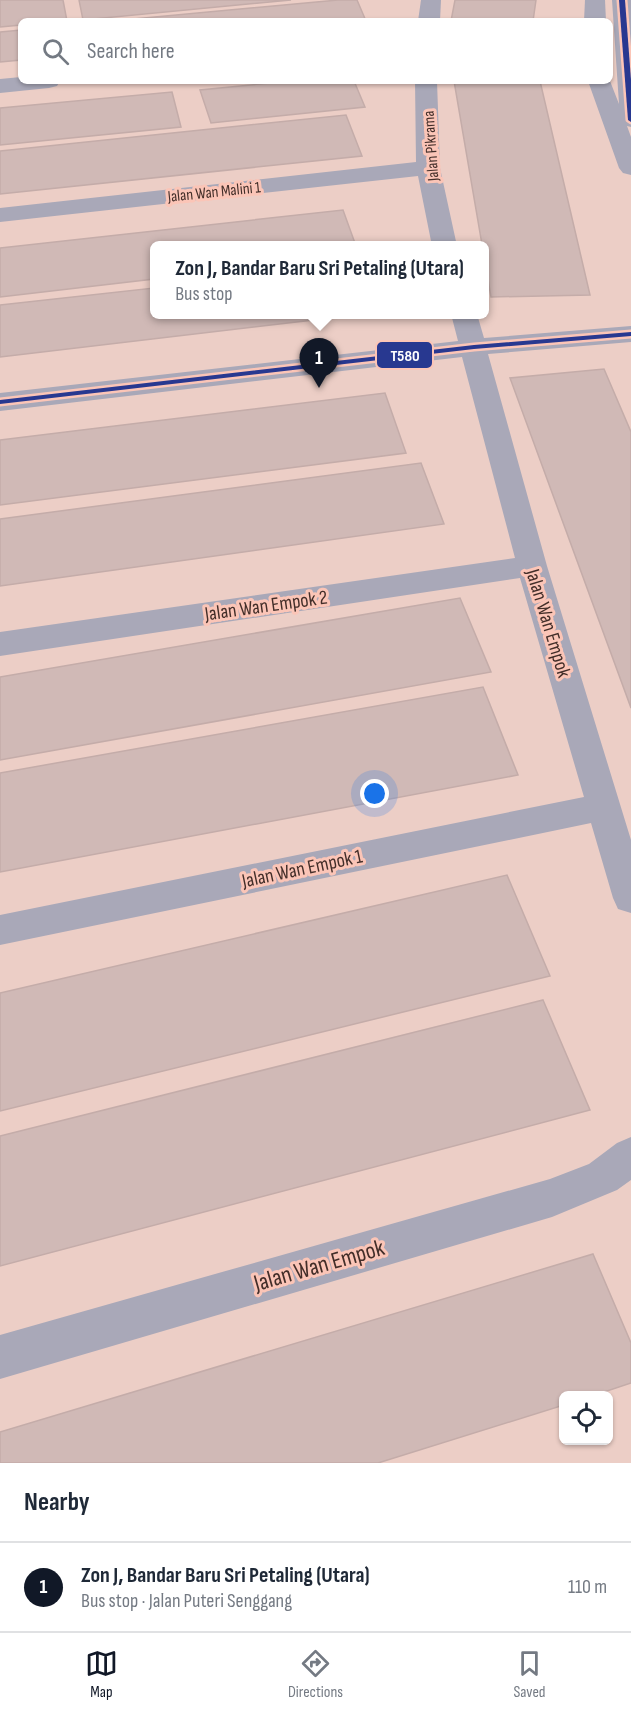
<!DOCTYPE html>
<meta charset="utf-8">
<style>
body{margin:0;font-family:"Sofia Sans Condensed",sans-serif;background:#f2f2f3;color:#1f2937}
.controls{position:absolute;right:18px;bottom:18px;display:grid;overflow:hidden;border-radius:9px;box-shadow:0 2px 4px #0004}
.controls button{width:54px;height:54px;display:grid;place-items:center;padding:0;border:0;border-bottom:2px solid #e0e1e3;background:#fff;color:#1f2937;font:30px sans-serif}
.you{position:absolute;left:375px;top:794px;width:21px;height:21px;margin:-15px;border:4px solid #fff;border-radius:50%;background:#1a73e8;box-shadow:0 0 0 9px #1a73e833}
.badge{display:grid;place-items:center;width:39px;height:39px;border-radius:50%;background:#111827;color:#fff;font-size:20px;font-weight:700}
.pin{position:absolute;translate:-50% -50px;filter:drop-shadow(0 2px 3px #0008)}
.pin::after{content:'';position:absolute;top:32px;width:21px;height:18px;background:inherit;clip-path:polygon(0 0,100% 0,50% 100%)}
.popup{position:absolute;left:150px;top:241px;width:339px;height:78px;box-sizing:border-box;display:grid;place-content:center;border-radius:9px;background:#fff;filter:drop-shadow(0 2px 4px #0005);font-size:20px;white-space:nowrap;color:#747a83}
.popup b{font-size:22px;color:#1f2937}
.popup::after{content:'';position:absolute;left:50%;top:100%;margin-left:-12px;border:12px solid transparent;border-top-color:#fff}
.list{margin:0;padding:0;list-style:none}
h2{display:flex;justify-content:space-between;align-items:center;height:78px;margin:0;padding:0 24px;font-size:26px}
h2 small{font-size:20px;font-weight:400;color:#747a83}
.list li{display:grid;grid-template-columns:39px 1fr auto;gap:18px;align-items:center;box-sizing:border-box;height:90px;padding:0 24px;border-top:2px solid #e0e1e3}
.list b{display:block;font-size:22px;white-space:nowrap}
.list p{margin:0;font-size:20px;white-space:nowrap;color:#747a83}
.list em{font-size:20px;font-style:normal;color:#747a83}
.icon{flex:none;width:33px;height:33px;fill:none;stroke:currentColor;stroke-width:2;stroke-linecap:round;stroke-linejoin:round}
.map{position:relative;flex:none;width:631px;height:1463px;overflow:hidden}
.search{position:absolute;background:#fff;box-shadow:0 2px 4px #0004;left:18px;right:18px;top:18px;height:66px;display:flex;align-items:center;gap:15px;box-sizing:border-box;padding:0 21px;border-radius:9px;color:#747a83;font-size:22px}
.sheet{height:168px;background:#fff}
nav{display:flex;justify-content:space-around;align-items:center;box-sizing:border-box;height:84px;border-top:2px solid #e0e1e3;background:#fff;font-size:16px;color:#747a83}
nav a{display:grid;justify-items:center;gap:3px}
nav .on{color:#111827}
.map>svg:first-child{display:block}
.building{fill:#d0b9b6;stroke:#c4aca9;stroke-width:1.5}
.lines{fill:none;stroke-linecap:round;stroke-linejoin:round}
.minor{fill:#a9a8b8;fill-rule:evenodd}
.bus-1-casing{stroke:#fbc5b7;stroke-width:5}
.bus-1{fill:#283890;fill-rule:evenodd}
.labels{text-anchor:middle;stroke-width:6;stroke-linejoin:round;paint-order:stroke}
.far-street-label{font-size:16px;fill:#432e29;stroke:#fbc5b7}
.street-label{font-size:20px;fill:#432e29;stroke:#fbc5b7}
.near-street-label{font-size:24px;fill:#432e29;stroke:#fbc5b7}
.line-badge{stroke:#fbc5b7;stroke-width:2}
.badge-label{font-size:16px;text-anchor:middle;font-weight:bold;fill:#fff}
</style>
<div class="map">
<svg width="631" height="1463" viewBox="0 0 631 1463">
<rect width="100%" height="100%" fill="#eccec6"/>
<g class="building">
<path d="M0 0H63L67 21H21V25L0 27Z"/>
<path d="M79 0H291L83 20Z"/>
<path d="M338 0H357L366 21H112Z"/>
<path d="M455 0H536L533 21H451Z"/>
<path d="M21 30V60L0 62V32Z"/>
<path d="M290 81H354L365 107 211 123 200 90Z"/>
<path d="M454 81H540L590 295 491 297Z"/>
<path d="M172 92 181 127 0 145V108Z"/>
<path d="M346 115 362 156 0 194V151Z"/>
<path d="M343 210 356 246H154V279L0 297V248Z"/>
<path d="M154 288V314H365L0 357V305Z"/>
<path d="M604 369 631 432V708L510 378Z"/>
<path d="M385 393 406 453 0 505V440Z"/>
<path d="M421 463 444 524 0 586V519Z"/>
<path d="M460 598 491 672 0 760V677Z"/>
<path d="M483 687 518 775 0 872V773Z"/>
<path d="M507 875 550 976 0 1111V993Z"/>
<path d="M543 1000 590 1110 0 1266V1136Z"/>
<path d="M593 1254 631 1343V1383L592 1396H564V1405L378 1463H0V1432Z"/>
</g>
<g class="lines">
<g class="minor">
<path d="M421 0H441L440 21H418Z"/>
<path d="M585 0H605L606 21H584Z"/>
<path d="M612 0H631V127L627 126 631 137V175L623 173 619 168 588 81H610L619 104Z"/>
<path d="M21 77V81H60L57 86 49 88 0 93V79Z"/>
<path d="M415 81H437L440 168 457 246H432L418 176 0 222V208L416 162Z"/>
<path d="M451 314H477L484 338 631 326V342L488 354 547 566 631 840V913L618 909 613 898 591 823 0 945V915L584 797 520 578 0 656V632L515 558 462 357 0 411V393L458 341Z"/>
<path d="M631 1137V1180L617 1190 552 1217 0 1379V1335L550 1179 589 1164 617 1143Z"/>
</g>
<defs>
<g id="bus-1">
<path d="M619 0H625L631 80V122L628 120Z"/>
<path d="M631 332V336L474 349 0 404V400L474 345Z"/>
</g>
</defs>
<use href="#bus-1" class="bus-1-casing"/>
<use href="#bus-1" class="bus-1"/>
</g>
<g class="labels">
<g class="far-street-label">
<text transform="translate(430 146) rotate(-94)" y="6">Jalan Pikrama</text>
<text transform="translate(214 191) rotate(-6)" y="6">Jalan Wan Malini 1</text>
</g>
<g class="street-label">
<text transform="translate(266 605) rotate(-8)" y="7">Jalan Wan Empok 2</text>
<text transform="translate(549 623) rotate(73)" y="7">Jalan Wan Empok</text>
<text transform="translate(302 868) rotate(-12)" y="7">Jalan Wan Empok 1</text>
</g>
<g class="near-street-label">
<text transform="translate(319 1265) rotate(-16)" y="8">Jalan Wan Empok</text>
</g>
</g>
<rect class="line-badge" x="376" y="341" width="57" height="28" rx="6" fill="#283890"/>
<g class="badge-label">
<text x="405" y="361">T580</text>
</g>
</svg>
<div class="controls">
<button><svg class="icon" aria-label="locate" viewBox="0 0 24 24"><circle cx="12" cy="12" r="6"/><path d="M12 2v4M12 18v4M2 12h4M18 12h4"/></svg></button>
</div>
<div class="you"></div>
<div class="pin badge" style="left:319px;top:388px">1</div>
<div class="popup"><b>Zon J, Bandar Baru Sri Petaling (Utara)</b>Bus stop</div>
<div class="search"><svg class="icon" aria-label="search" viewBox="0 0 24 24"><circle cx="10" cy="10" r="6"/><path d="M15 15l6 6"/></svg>Search here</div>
</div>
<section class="sheet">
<h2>Nearby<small></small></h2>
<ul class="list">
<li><span class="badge">1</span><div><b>Zon J, Bandar Baru Sri Petaling (Utara)</b><p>Bus stop · Jalan Puteri Senggang</p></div><em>110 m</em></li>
</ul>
</section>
<nav>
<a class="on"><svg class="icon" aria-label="map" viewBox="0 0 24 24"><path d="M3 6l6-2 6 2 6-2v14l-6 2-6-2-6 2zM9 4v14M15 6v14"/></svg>Map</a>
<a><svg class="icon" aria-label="directions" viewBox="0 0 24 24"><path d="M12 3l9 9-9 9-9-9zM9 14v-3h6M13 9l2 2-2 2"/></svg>Directions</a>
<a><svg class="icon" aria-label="saved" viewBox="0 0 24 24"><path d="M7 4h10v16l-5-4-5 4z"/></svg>Saved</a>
</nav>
